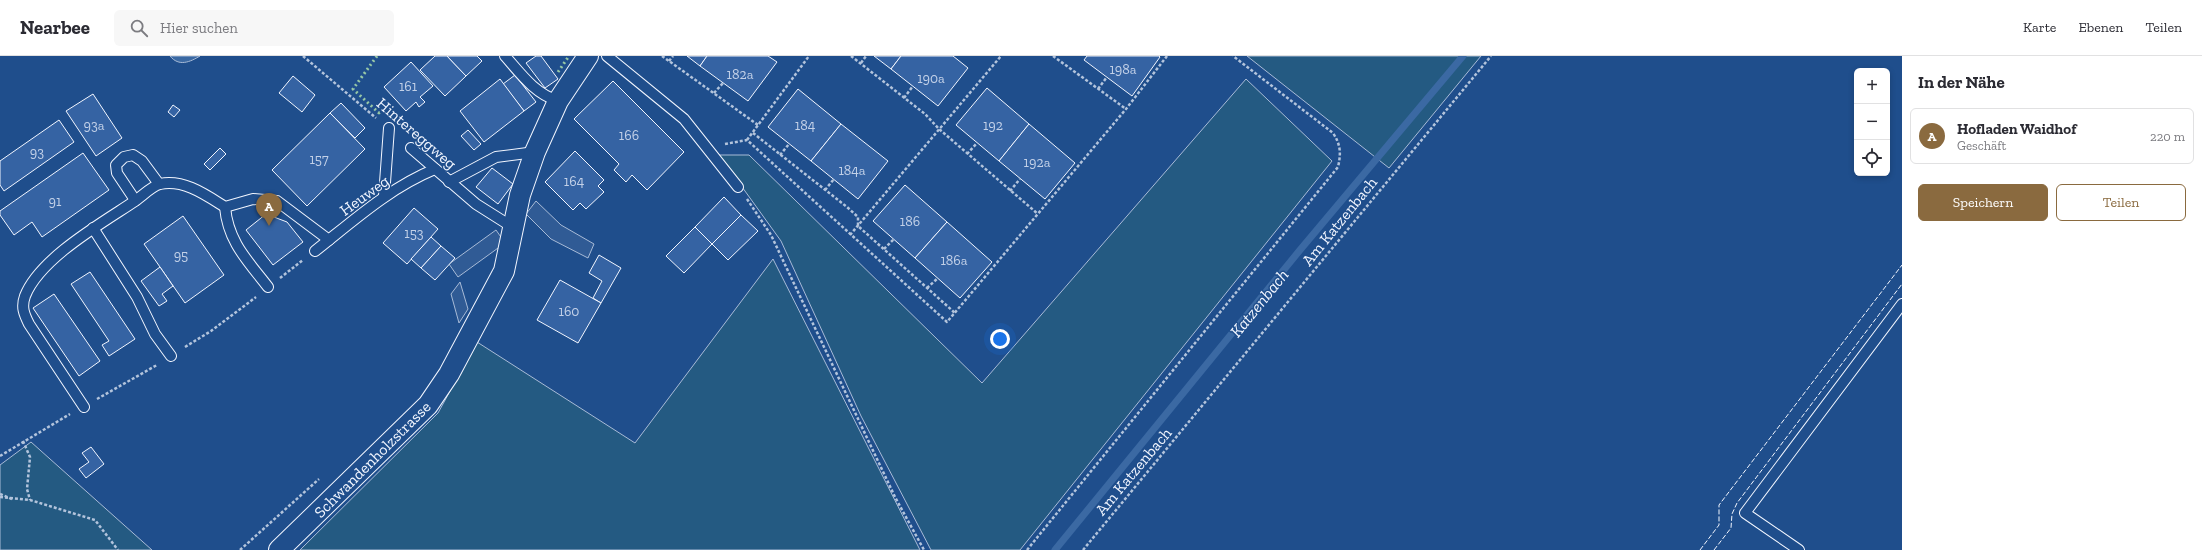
<!DOCTYPE html>
<html lang="de">
<meta charset="utf-8">
<style>
body{margin:0;font-family:"Zilla Slab",serif;background:#f7f7f7;color:#2b2b33}
.controls{position:absolute;right:12px;top:12px;display:grid;overflow:hidden;border-radius:6px;box-shadow:0 2px 6px #0003}
.controls button{width:36px;height:36px;display:grid;place-items:center;padding:0;border:0;border-bottom:1px solid #e1e1e2;background:#fff;color:#2b2b33;font:20px sans-serif}
.you{position:absolute;left:1000px;top:283px;width:14px;height:14px;margin:-10px;border:3px solid #fff;border-radius:50%;background:#1a73e8;box-shadow:0 0 0 6px #1a73e833}
.badge{display:grid;place-items:center;width:26px;height:26px;border-radius:50%;background:#8a6a3f;color:#fff;font-size:13px;font-weight:700}
.pin{position:absolute;translate:-50% -33px;filter:drop-shadow(0 1px 2px #0008)}
.pin::after{content:'';position:absolute;top:21px;width:14px;height:12px;background:inherit;clip-path:polygon(0 0,100% 0,50% 100%)}
.list{margin:0;padding:0;list-style:none}
h2{display:flex;justify-content:space-between;align-items:center;height:52px;margin:0;padding:0 16px;font-size:17px}
h2 small{font-size:13px;font-weight:400;color:#7c7c81}
.list li{display:grid;grid-template-columns:26px 1fr auto;gap:12px;align-items:center;box-sizing:border-box;height:56px;margin:0 8px 8px;padding:0 8px;border:1px solid #e1e1e2;border-radius:6px}
.list b{display:block;font-size:15px;white-space:nowrap}
.list p{margin:0;font-size:13px;white-space:nowrap;color:#7c7c81}
.list em{font-size:13px;font-style:normal;color:#7c7c81}
.actions{display:flex;gap:8px;padding:12px 16px}
.actions a{flex:1;padding:9px 0;border:1px solid #8a6a3f;border-radius:6px;text-align:center;font-size:14px;color:#8a6a3f}
.actions .main{background:#8a6a3f;color:#fff}
.icon{flex:none;width:22px;height:22px;fill:none;stroke:currentColor;stroke-width:2;stroke-linecap:round;stroke-linejoin:round}
.map{position:relative;flex:none;width:1902px;height:494px;overflow:hidden}
header{display:flex;align-items:center;gap:24px;box-sizing:border-box;height:56px;padding:0 20px;background:#fff;border-bottom:1px solid #e1e1e2}
header strong{font-size:19px}
nav{display:flex;gap:22px;margin-inline-start:auto;font-size:14px}
.search{width:280px;height:36px;background:#f7f7f7;display:flex;align-items:center;gap:10px;box-sizing:border-box;padding:0 14px;border-radius:6px;color:#7c7c81;font-size:15px}
main{display:flex}
aside{flex:1;background:#fff}
.map>svg:first-child{display:block}
.green{fill:#245a82;stroke:#a8bbd7}
.parking{fill:#305b95;stroke:#a8bbd7}
.water{fill:#3b69a3;stroke:#a8bbd7}
.lines{fill:none;stroke-linecap:round;stroke-linejoin:round}
.stream{stroke:#3b69a3;stroke-width:7}
.building{fill:#3563a3;stroke:#f2f6ff}
.service-casing{stroke:#f2f6ff;stroke-width:12}
.minor-casing{stroke:#f2f6ff;stroke-width:22}
.path{stroke:#b3c4dc;stroke-width:2.5;stroke-dasharray:3 2;stroke-linecap:butt}
.service{stroke:#1f4e8c;stroke-width:10}
.minor{stroke:#1f4e8c;stroke-width:20}
.hedge{stroke:#97c8a6;stroke-width:3;stroke-dasharray:2 3;stroke-linecap:butt}
.fence{stroke:#f2f6ff;stroke-width:1;stroke-dasharray:5 2;stroke-linecap:butt}
.labels{text-anchor:middle;stroke-width:3;stroke-linejoin:round;paint-order:stroke}
.number-label{font-size:14px;fill:#c3d1e8}
.street-label{font-size:16px;fill:#f2f6ff;stroke:#1f4e8c}
.water-label{font-size:17px;font-style:italic;fill:#f2f6ff;stroke:#1f4e8c}
</style>
<header>
<strong>Nearbee</strong>
<div class="search"><svg class="icon" aria-label="search" viewBox="0 0 24 24"><circle cx="10" cy="10" r="6"/><path d="M15 15l6 6"/></svg>Hier suchen</div>
<nav><a>Karte</a><a>Ebenen</a><a>Teilen</a></nav>
</header>
<main>
<div class="map">
<svg width="1902" height="494" viewBox="0 0 1902 494">
<rect width="100%" height="100%" fill="#1f4e8c"/>
<g class="green">
<path d="M1247 0H1481L1389 112Z"/>
<path d="M1246 23 1332 105 1020 494H931L861 360 781 185 719 99H749L982 327Z"/>
<path d="M773 203 920 494H300L438 357 477 286 635 387Z"/>
<path d="M31 386 152 494H0V409Z"/>
</g>
<g class="parking">
<path d="M536 145 561 169 594 188 588 202 551 183 526 158Z"/>
<path d="M496 174 505 187 458 221 449 208Z"/>
<path d="M460 226 468 253 459 267 451 238Z"/>
</g>
<path class="water" d="M170 0H200C190 6 179 11 170 0Z"/>
<g class="lines">
<path class="stream" d="M1055 494 1300 194 1463 0"/>
</g>
<g class="building">
<path d="M435 0H447L466 20 445 40 420 14Z"/>
<path d="M447 0H477L482 5 466 20Z"/>
<path d="M536 0H541L558 23 545 32 526 7Z"/>
<path d="M687 0H707L700 10Z"/>
<path d="M707 0H768L777 6 748 45 700 10Z"/>
<path d="M874 0H901L891 13Z"/>
<path d="M901 0H953L968 12 938 50 891 13Z"/>
<path d="M1087 0H1159L1160 1 1132 40 1084 4Z"/>
<path d="M411 6 433 30 420 41 425 46 419 51 416 46 406 55 384 31Z"/>
<path d="M515 19 536 46 524 55 503 28Z"/>
<path d="M293 20 315 39 302 56 279 37Z"/>
<path d="M500 23 524 55 484 86 460 55Z"/>
<path d="M613 25 684 96 647 134 632 119 626 126 614 114 619 108 574 63Z"/>
<path d="M987 32 1029 68 999 105 956 69Z"/>
<path d="M798 33 841 68 811 105 768 71Z"/>
<path d="M93 38 122 82 96 100 66 55Z"/>
<path d="M341 47 365 72 355 82 330 57Z"/>
<path d="M173 49 180 54 174 61 168 56Z"/>
<path d="M330 57 365 93 307 150 272 114Z"/>
<path d="M59 64 74 86 4 135 0 129V105Z"/>
<path d="M841 68 888 105 858 143 811 105Z"/>
<path d="M1029 68 1075 107 1045 143 999 105Z"/>
<path d="M468 74 481 88 474 94 461 80Z"/>
<path d="M220 92 226 98 210 114 204 108Z"/>
<path d="M575 95 604 124 598 130 604 136 586 153 580 147 573 154 545 126Z"/>
<path d="M83 97 109 134 42 181 32 166 14 179 0 159V155Z"/>
<path d="M492 112 513 128 498 148 476 131Z"/>
<path d="M905 129 947 166 915 202 873 165Z"/>
<path d="M724 141 741 159 712 188 695 171Z"/>
<path d="M414 152 438 173 407 208 383 187Z"/>
<path d="M266 158 287 166 303 186 273 209 246 174Z"/>
<path d="M741 159 758 175 728 204 712 188Z"/>
<path d="M183 160 224 219 185 247 144 188Z"/>
<path d="M947 166 992 206 960 242 915 202Z"/>
<path d="M695 171 712 188 684 217 666 200Z"/>
<path d="M431 181 441 190 421 212 411 203Z"/>
<path d="M441 190 455 202 435 224 421 212Z"/>
<path d="M599 199 621 212 601 247 593 242 602 225 589 217Z"/>
<path d="M160 211 173 230 162 238 167 245 159 250 141 225Z"/>
<path d="M90 216 135 283 109 300 102 289 109 285 71 228Z"/>
<path d="M560 224 601 247 578 287 537 264Z"/>
<path d="M54 238 100 305 79 320 33 252Z"/>
<path d="M91 391 104 408 86 422 79 413 89 406 82 397Z"/>
</g>
<g class="lines">
<defs>
<g id="service">
<path d="M505 0C521 18 534 37 558 45"/>
<path d="M607 0 684 63 738 131"/>
<path d="M411 92 476 148 514 172"/>
<path d="M449 126 496 101 535 96"/>
<path d="M384 140 389 72"/>
<path d="M135 144 117 117 116 109 124 101 133 99 142 105 159 128"/>
<path d="M225 151C228 186 248 205 268 231"/>
<path d="M93 172 137 241 155 278 171 300"/>
<path d="M315 195C353 165 389 132 435 113"/>
<path d="M84 351 29 268C24 258 21 251 25 240 40 202 102 167 135 145 142 140 152 130 160 128 184 123 206 139 225 151L253 143 277 145 329 184"/>
<path d="M1799 494 1745 457 1902 248"/>
</g>
<path id="minor" d="M279 494 428 349 449 318 504 215 520 139 535 96 558 45 588 0"/>
</defs>
<use href="#service" class="service-casing"/>
<use href="#minor" class="minor-casing"/>
<g class="path">
<path d="M303 0 376 62"/>
<path d="M662 0 758 69"/>
<path d="M851 0 925 58 939 73 1038 158"/>
<path d="M1053 0 1126 53"/>
<path d="M669 5 673 0"/>
<path d="M861 7 866 0"/>
<path d="M1098 33 1107 21"/>
<path d="M714 37 723 27"/>
<path d="M904 42 913 30"/>
<path d="M753 77 847 151 858 161V170L955 257"/>
<path d="M747 84 809 0"/>
<path d="M725 88 747 84 947 266 1126 53 1167 0"/>
<path d="M967 98 977 87"/>
<path d="M780 99 789 88"/>
<path d="M825 134 834 123"/>
<path d="M1010 135 1020 123"/>
<path d="M747 143 771 179 895 441 924 494"/>
<path d="M850 179 1001 0"/>
<path d="M884 193 894 183"/>
<path d="M280 222 303 204"/>
<path d="M927 232 938 222"/>
<path d="M185 291 211 275 256 241"/>
<path d="M97 343 157 309"/>
<path d="M23 385 30 401 27 433 30 444"/>
<path d="M0 400 70 358"/>
<path d="M0 438 12 443"/>
<path d="M0 441 30 444 95 464 118 494"/>
<path d="M240 494 319 423"/>
<path d="M1027 494 1338 111C1341 98 1341 89 1333 77L1233 0"/>
<path d="M1083 494 1491 0"/>
</g>
<use href="#service" class="service"/>
<use href="#minor" class="minor"/>
<g class="hedge">
<path d="M377 0 353 33 379 57 390 47"/>
<path d="M558 16 569 0"/>
</g>
<g class="fence">
<path d="M1700 494 1719 469V449L1902 209"/>
<path d="M1714 494 1731 472 1732 458 1737 447 1902 228"/>
</g>
</g>
<g class="labels">
<g class="number-label">
<text x="1123" y="18">198a</text>
<text x="740" y="23">182a</text>
<text x="931" y="27">190a</text>
<text x="408" y="35">161</text>
<text x="94" y="74">93a</text>
<text x="805" y="74">184</text>
<text x="993" y="74">192</text>
<text x="629" y="84">166</text>
<text x="37" y="101">93</text>
<text x="319" y="108">157</text>
<text x="1037" y="111">192a</text>
<text x="852" y="119">184a</text>
<text x="574" y="130">164</text>
<text x="55" y="150">91</text>
<text x="910" y="170">186</text>
<text x="414" y="182">153</text>
<text x="181" y="204">95</text>
<text x="954" y="209">186a</text>
<text x="569" y="260">160</text>
</g>
<g class="street-label">
<text transform="translate(417 77) rotate(41)" y="6">Hintereggweg</text>
<text transform="translate(364 139) rotate(-36)" y="6">Heuweg</text>
<text transform="translate(1339 165) rotate(-51)" y="6">Am Katzenbach</text>
<text transform="translate(372 403) rotate(-45)" y="6">Schwandenholzstrasse</text>
<text transform="translate(1133 415) rotate(-50)" y="6">Am Katzenbach</text>
</g>
<g class="water-label">
<text transform="translate(1259 247) rotate(-51)" y="6">Katzenbach</text>
</g>
</g>
</svg>
<div class="controls">
<button>+</button>
<button>−</button>
<button><svg class="icon" aria-label="locate" viewBox="0 0 24 24"><circle cx="12" cy="12" r="6"/><path d="M12 2v4M12 18v4M2 12h4M18 12h4"/></svg></button>
</div>
<div class="you"></div>
<div class="pin badge" style="left:269px;top:170px">A</div>
</div>
<aside>
<h2>In der Nähe<small></small></h2>
<ul class="list">
<li><span class="badge">A</span><div><b>Hofladen Waidhof</b><p>Geschäft</p></div><em>220 m</em></li>
</ul>
<div class="actions"><a class="main">Speichern</a><a>Teilen</a></div>
</aside>
</main>
